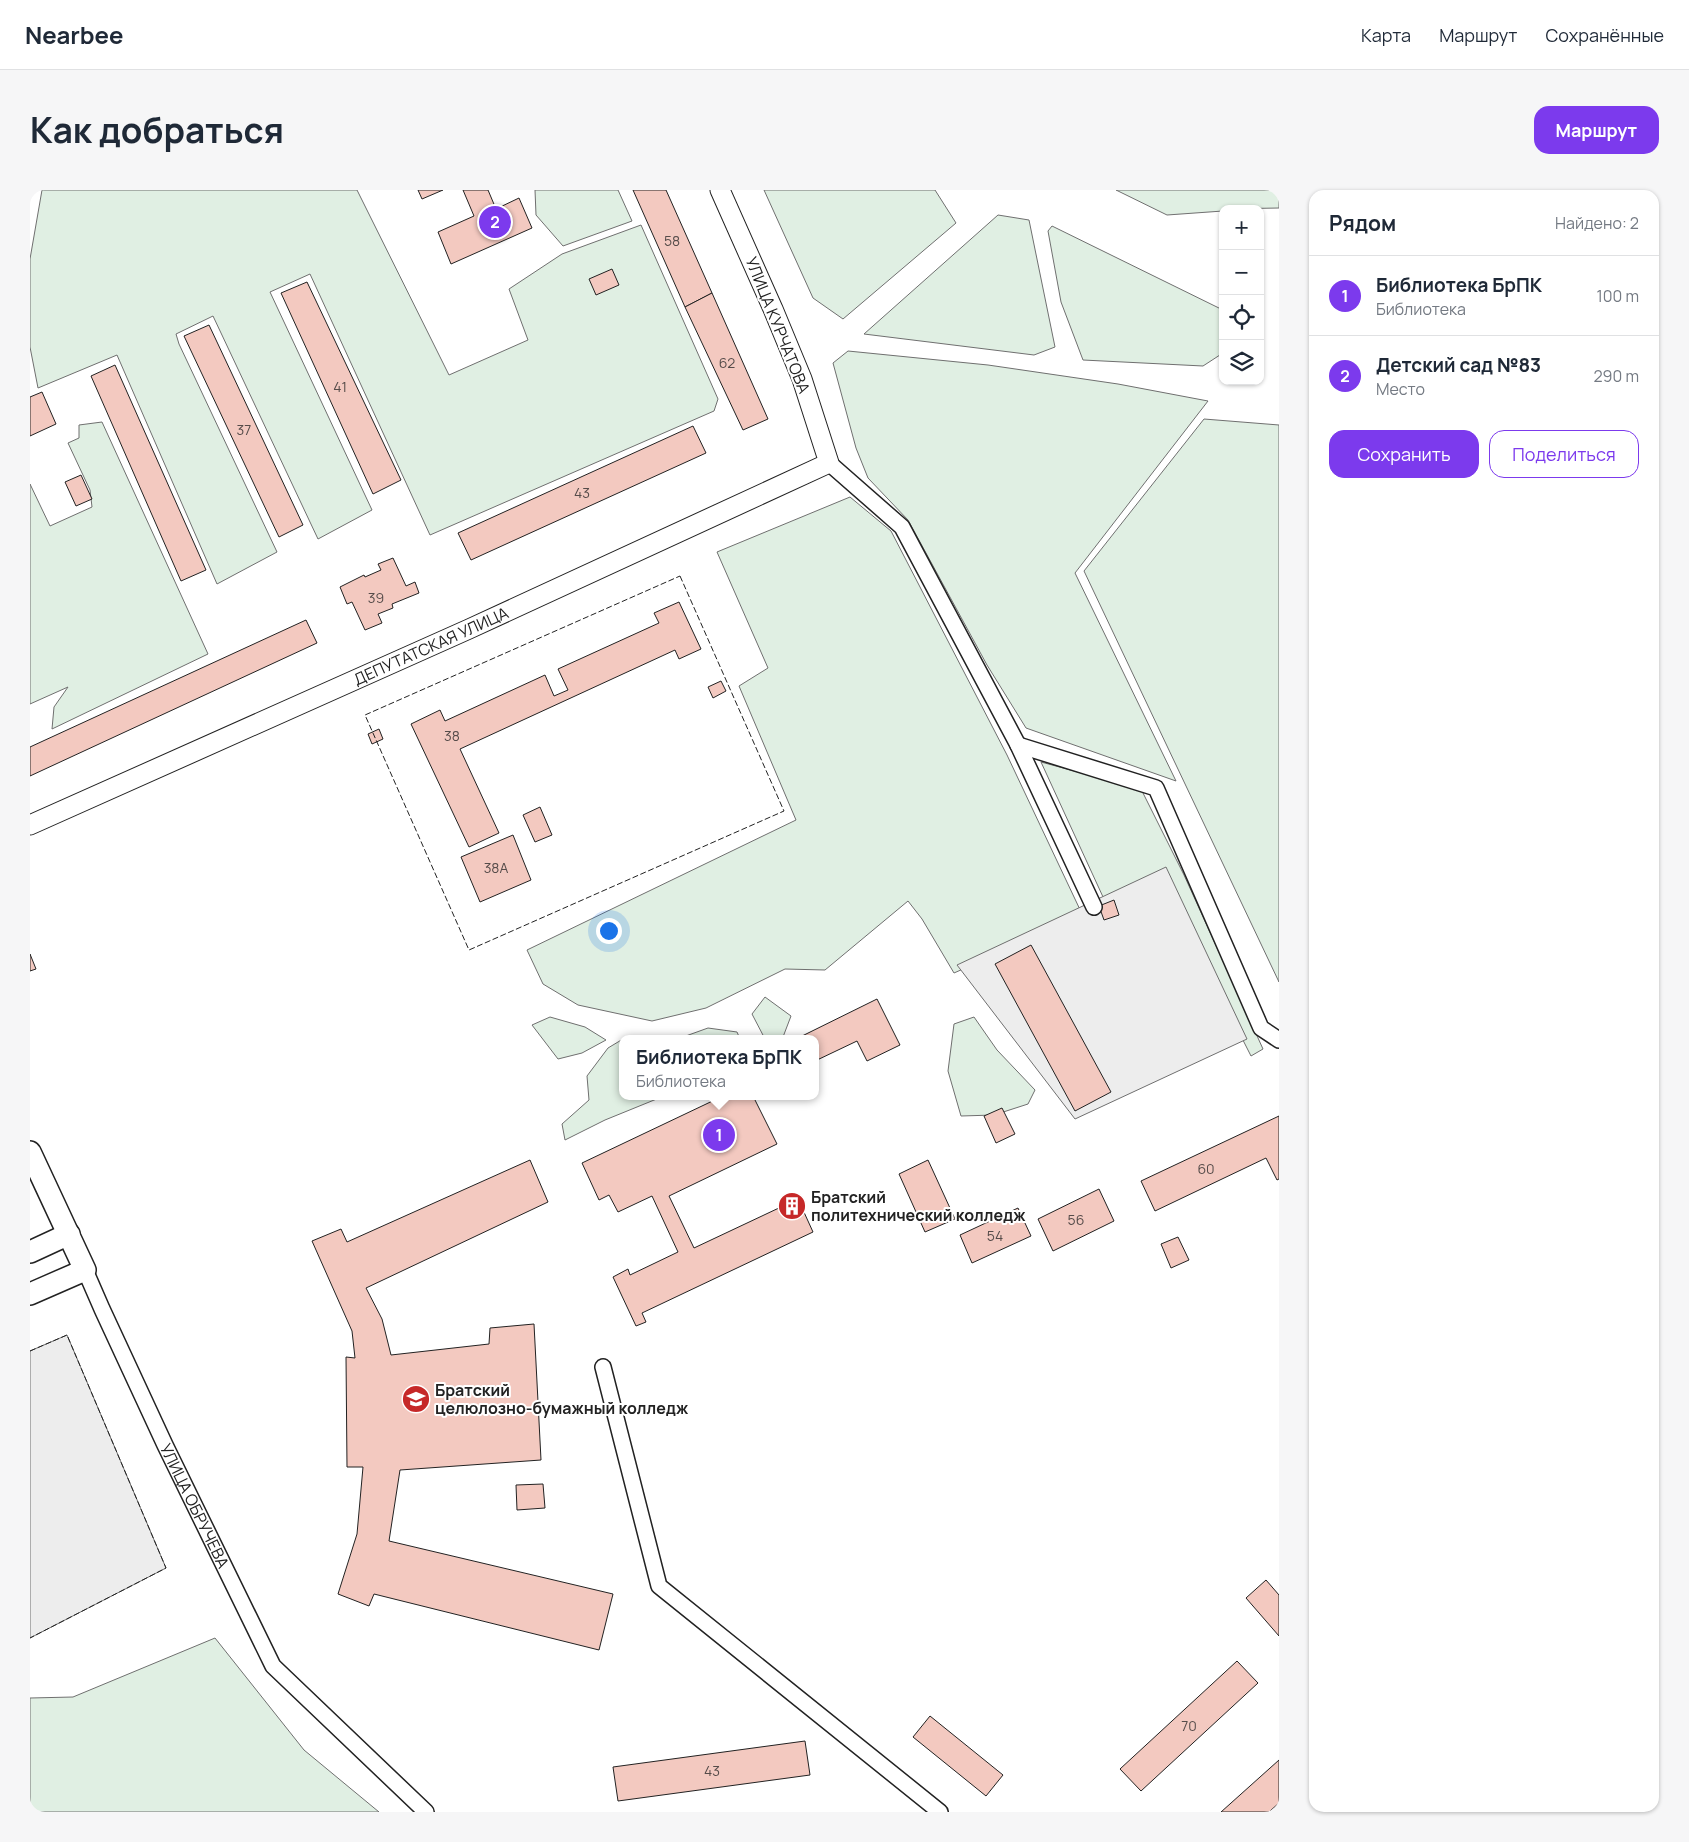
<!DOCTYPE html>
<html lang="ru">
<meta charset="utf-8">
<style>
body{margin:0;font-family:Manrope,sans-serif;background:#f6f6f7;color:#1f2937}
.controls{position:absolute;right:15px;top:15px;display:grid;overflow:hidden;border-radius:10px;box-shadow:0 1px 4px #0004}
.controls button{width:45px;height:45px;display:grid;place-items:center;padding:0;border:0;border-bottom:1px solid #e0e1e3;background:#fff;color:#1f2937;font:25px sans-serif}
.you{position:absolute;left:578px;top:740px;width:18px;height:18px;margin:-12px;border:4px solid #fff;border-radius:50%;background:#1a73e8;box-shadow:0 0 0 8px #1a73e833}
.badge{display:grid;place-items:center;width:32px;height:32px;border-radius:50%;background:#7c3aed;color:#fff;font-size:16px;font-weight:700}
.pin{position:absolute;translate:-50% -50%;border:2px solid #fff;box-shadow:0 1px 5px #0006}
.popup{position:absolute;left:589px;top:845px;width:200px;height:65px;box-sizing:border-box;display:grid;place-content:center;border-radius:10px;background:#fff;filter:drop-shadow(0 1px 4px #0005);font-size:16px;white-space:nowrap;color:#747a83}
.popup b{font-size:19px;color:#1f2937}
.popup::after{content:'';position:absolute;left:50%;top:100%;margin-left:-10px;border:10px solid transparent;border-top-color:#fff}
.list{margin:0;padding:0;list-style:none}
h2{display:flex;justify-content:space-between;align-items:center;height:65px;margin:0;padding:0 20px;font-size:21px}
h2 small{font-size:16px;font-weight:400;color:#747a83}
.list li{display:grid;grid-template-columns:32px 1fr auto;gap:15px;align-items:center;box-sizing:border-box;height:80px;padding:0 20px;border-top:1px solid #e0e1e3}
.list b{display:block;font-size:19px;white-space:nowrap}
.list p{margin:0;font-size:16px;white-space:nowrap;color:#747a83}
.list em{font-size:16px;font-style:normal;color:#747a83}
.actions{display:flex;gap:10px;padding:15px 20px}
.actions a{flex:1;padding:11px 0;border:1px solid #7c3aed;border-radius:15px;text-align:center;font-size:18px;color:#7c3aed}
.actions .main{background:#7c3aed;color:#fff}
.icon{flex:none;width:28px;height:28px;fill:none;stroke:currentColor;stroke-width:2;stroke-linecap:round;stroke-linejoin:round}
.map{position:relative;flex:none;width:1249px;height:1622px;overflow:hidden;border-radius:15px}
header{display:flex;align-items:center;gap:30px;box-sizing:border-box;height:70px;padding:0 25px;background:#fff;border-bottom:1px solid #e0e1e3}
header strong{font-size:24px}
nav{display:flex;gap:28px;margin-inline-start:auto;font-size:18px}
.intro{display:flex;align-items:center;justify-content:space-between;box-sizing:border-box;height:120px;padding:0 30px}
h1{margin:0;font-size:35px}
.button{padding:12px 22px;border-radius:15px;background:#7c3aed;color:#fff;font-size:18px;font-weight:700}
main{display:flex;gap:30px;padding:0 30px}
aside{flex:1;background:#fff;border-radius:15px;box-shadow:0 1px 4px #0004}
.map>svg:first-child{display:block}
.green{fill:#e0efe3;stroke:#6f6f6f}
.parking{fill:#ededed;stroke:#6f6f6f}
.building{fill:#f3c9c0;stroke:#222}
.lines{fill:none;stroke-linecap:round;stroke-linejoin:round}
.minor-casing{stroke:#222;stroke-width:18}
.tertiary-casing{stroke:#222;stroke-width:21}
.secondary-casing{stroke:#222;stroke-width:24}
.minor{stroke:#fff;stroke-width:15}
.tertiary{stroke:#fff;stroke-width:19}
.secondary{stroke:#fff;stroke-width:21}
.fence{stroke:#222;stroke-width:1;stroke-dasharray:6 2.5;stroke-linecap:butt}
.labels{text-anchor:middle;stroke-width:4;stroke-linejoin:round;paint-order:stroke}
.number-label{font-size:14px;fill:#564c4a}
.street-label{font-size:16px;fill:#222;stroke:#fff}
.poi-label{font-size:16px;font-weight:bold;fill:#222;stroke:#fff;text-anchor:start}
</style>
<header>
<strong>Nearbee</strong>
<nav><a>Карта</a><a>Маршрут</a><a>Сохранённые</a></nav>
</header>
<div class="intro"><h1>Как добраться</h1><a class="button">Маршрут</a></div>
<main>
<div class="map">
<svg width="1249" height="1622" viewBox="0 0 1249 1622">
<rect width="100%" height="100%" fill="#fff"/>
<g class="green">
<path d="M12 0H327L419 185 498 150 479 99 532 64 611 35 688 209 684 221 400 345 280 84 240 102 342 320 288 349 183 126 146 144 149 154 247 362 187 394 87 165 8 198 0 157V69Z"/>
<path d="M505 0H588L602 31 533 56 506 25Z"/>
<path d="M734 0H905L926 33 813 129 783 108Z"/>
<path d="M1086 0H1249V18L1193 19V21L1137 25Z"/>
<path d="M968 25 999 30 1025 157 1004 165 834 144Z"/>
<path d="M1022 36 1193 120V163L1173 176 1053 170 1031 112 1018 41Z"/>
<path d="M818 161 958 175 1088 194 1178 211 1045 383 1146 591 996 538 957 475 878 330 838 288 826 258 803 173Z"/>
<path d="M1174 229 1249 235V792L1054 381Z"/>
<path d="M72 232 178 464 22 539 24 517 38 497 0 514V294L20 336 62 317 60 300 38 253 49 248V235Z"/>
<path d="M820 307 861 341 977 565 1053 726 924 783 892 729 878 711 795 780 755 779 676 818 622 831 548 815 513 794 497 760 766 630 709 496 738 478 687 362Z"/>
<path d="M1011 572 1111 599 1154 685 1233 859 1221 866 1136 698 1079 720Z"/>
<path d="M735 807 761 826 753 847 749 849H735L722 824Z"/>
<path d="M520 827 555 837 576 850 552 863 528 869 502 835Z"/>
<path d="M944 827 967 860 1005 900 998 914 964 925 931 926 918 881 924 834Z"/>
<path d="M678 838 707 842 710 849H657L653 847Z"/>
<path d="M593 849V906H634L575 930 535 950 532 934 559 910 557 886 578 858Z"/>
<path d="M185 1448 274 1560 349 1622H0V1508L43 1507Z"/>
</g>
<g class="parking">
<path d="M1136 677 1217 849 1045 929 927 775Z"/>
<path d="M37 1145 136 1378 0 1448V1161Z"/>
</g>
<g class="building">
<path d="M388 0H413L392 9Z"/>
<path d="M433 0H458L466 19 489 8 502 38 421 74 408 42 444 26Z"/>
<path d="M603 0H636L682 103 655 117Z"/>
<path d="M582 79 589 95 566 105 559 89Z"/>
<path d="M277 92 371 290 343 304 251 103Z"/>
<path d="M682 103 738 229 713 240 655 117Z"/>
<path d="M179 135 273 335 249 347 154 146Z"/>
<path d="M85 175 176 380 151 391 61 186Z"/>
<path d="M12 202 26 234 0 246V207Z"/>
<path d="M663 236 676 263 441 370 428 343Z"/>
<path d="M51 285 62 309 46 316 35 292Z"/>
<path d="M363 368 376 396 385 392 389 403 362 414 363 418 348 424 352 433 335 440 322 412 317 414 310 397 334 385 335 387 351 380 348 374Z"/>
<path d="M649 412 671 459 649 469 645 460 430 559 469 643 439 657 381 534 410 520 415 531 515 485 524 506 538 500 528 479 629 433 624 423Z"/>
<path d="M276 430 287 453 0 586V557Z"/>
<path d="M691 491 696 501 683 508 678 497Z"/>
<path d="M349 539 353 549 342 554 338 544Z"/>
<path d="M510 617 522 645 505 652 493 625Z"/>
<path d="M483 645 501 690 450 712 431 667Z"/>
<path d="M1084 710 1089 725 1074 730 1069 716Z"/>
<path d="M1001 755 1081 902 1045 921 965 774Z"/>
<path d="M0 764 6 779 0 781Z"/>
<path d="M847 809 870 855 837 871 827 851 785 871V849H766Z"/>
<path d="M693 906H723L747 954 639 1006 664 1058 768 1009 783 1042 612 1123 616 1132 606 1136 583 1087 598 1079 600 1085 648 1062 622 1006 588 1022 579 1005 569 1010 552 973Z"/>
<path d="M972 918 985 944 966 953 954 926Z"/>
<path d="M1249 926V989L1247 990 1236 968 1125 1021 1111 991Z"/>
<path d="M500 970 518 1012 336 1098 352 1129 361 1165 459 1154 460 1138 504 1134 511 1270 370 1280 359 1351 583 1404 569 1460 344 1404 339 1416 308 1404 327 1344 333 1277H317L316 1167 325 1168 322 1141 282 1051 311 1039 317 1052Z"/>
<path d="M898 970 925 1029 895 1042 869 984Z"/>
<path d="M1069 999 1084 1031 1023 1061 1008 1029Z"/>
<path d="M988 1018 1001 1046 942 1073 930 1045Z"/>
<path d="M1148 1047 1159 1070 1141 1078 1131 1054Z"/>
<path d="M513 1294 515 1318 487 1320 486 1295Z"/>
<path d="M1236 1390 1249 1405V1446L1216 1408Z"/>
<path d="M1207 1471 1228 1493 1111 1601 1090 1579Z"/>
<path d="M900 1526 973 1585 956 1606 883 1547Z"/>
<path d="M775 1551 780 1585 588 1611 583 1577Z"/>
<path d="M1249 1570V1613L1239 1622H1191Z"/>
</g>
<g class="lines">
<defs>
<g id="minor">
<path d="M799 273 872 337 988 555 1064 717"/>
<path d="M988 555 1126 598 1231 838 1249 850"/>
<path id="s1" d="M55 1080 72 1119 135 1255 243 1476 396 1622"/>
<path d="M573 1177 629 1396 910 1622"/>
</g>
<g id="tertiary">
<path id="s2" d="M0 635 439 439 799 273 772 189 743 119 690 0"/>
</g>
<g id="secondary">
<path d="M0 962 55 1080 0 1104"/>
<path d="M0 1062 39 1044"/>
</g>
</defs>
<use href="#minor" class="minor-casing"/>
<use href="#tertiary" class="tertiary-casing"/>
<use href="#secondary" class="secondary-casing"/>
<use href="#minor" class="minor"/>
<use href="#tertiary" class="tertiary"/>
<use href="#secondary" class="secondary"/>
<g class="fence">
<path d="M650 386 754 621 439 760 335 525Z"/>
<path d="M0 1161 37 1145 136 1378 0 1448"/>
</g>
</g>
<defs>
<symbol id="building-disc" viewBox="-11 -11 22 22"><circle r="9.5" fill="#c62828" stroke="#fff"/><path d="M-4-6H4V6H1V3H-1V6H-4ZM-2.5-4.3h1.7v1.8h-1.7ZM.8-4.3h1.7v1.8H.8ZM-2.5-1h1.7V.8h-1.7ZM.8-1h1.7V.8H.8Z" fill="#fff"/></symbol>
<symbol id="university-disc" viewBox="-11 -11 22 22"><circle r="9.5" fill="#c62828" stroke="#fff"/><path d="M0-5L7-2L0 1L-7-2ZM-4 1L0 2.5L4 1V4Q0 6-4 4Z" fill="#fff"/></symbol>
</defs>
<g fill-rule="evenodd">
<use href="#building-disc" x="746" y="1000" width="32" height="32"/>
<use href="#university-disc" x="370" y="1193" width="32" height="32"/>
</g>
<g class="labels">
<g class="number-label">
<text x="642" y="56">58</text>
<text x="697" y="178">62</text>
<text x="310" y="202">41</text>
<text x="214" y="245">37</text>
<text x="552" y="308">43</text>
<text x="346" y="413">39</text>
<text x="422" y="551">38</text>
<text x="466" y="683">38А</text>
<text x="1176" y="984">60</text>
<text x="1046" y="1035">56</text>
<text x="965" y="1051">54</text>
<text x="1159" y="1541">70</text>
<text x="682" y="1586">43</text>
</g>
<g class="street-label">
<text transform="translate(748 135) rotate(68)" y="6">УЛИЦА КУРЧАТОВА</text>
<text dy="6" stroke="none"><textPath href="#s2" startOffset="439">ДЕПУТАТСКАЯ УЛИЦА</textPath></text>
<text dy="6" stroke="none"><textPath href="#s1" startOffset="260">УЛИЦА ОБРУЧЕВА</textPath></text>
</g>
<g class="poi-label">
<text x="781" y="1013">Братский<tspan x="781" dy="18">политехнический колледж</tspan></text>
<text x="405" y="1206">Братский<tspan x="405" dy="18">целюлозно-бумажный колледж</tspan></text>
</g>
</g>
</svg>
<div class="controls">
<button>+</button>
<button>−</button>
<button><svg class="icon" aria-label="locate" viewBox="0 0 24 24"><circle cx="12" cy="12" r="6"/><path d="M12 2v4M12 18v4M2 12h4M18 12h4"/></svg></button>
<button><svg class="icon" aria-label="layers" viewBox="0 0 24 24"><path d="M12 4l9 5-9 5-9-5zM3 14l9 5 9-5"/></svg></button>
</div>
<div class="you"></div>
<div class="pin badge" style="left:689px;top:945px">1</div>
<div class="popup"><b>Библиотека БрПК</b>Библиотека</div>
<div class="pin badge" style="left:465px;top:32px">2</div>
</div>
<aside>
<h2>Рядом<small>Найдено: 2</small></h2>
<ul class="list">
<li><span class="badge">1</span><div><b>Библиотека БрПК</b><p>Библиотека</p></div><em>100 m</em></li>
<li><span class="badge">2</span><div><b>Детский сад №83</b><p>Место</p></div><em>290 m</em></li>
</ul>
<div class="actions"><a class="main">Сохранить</a><a>Поделиться</a></div>
</aside>
</main>
